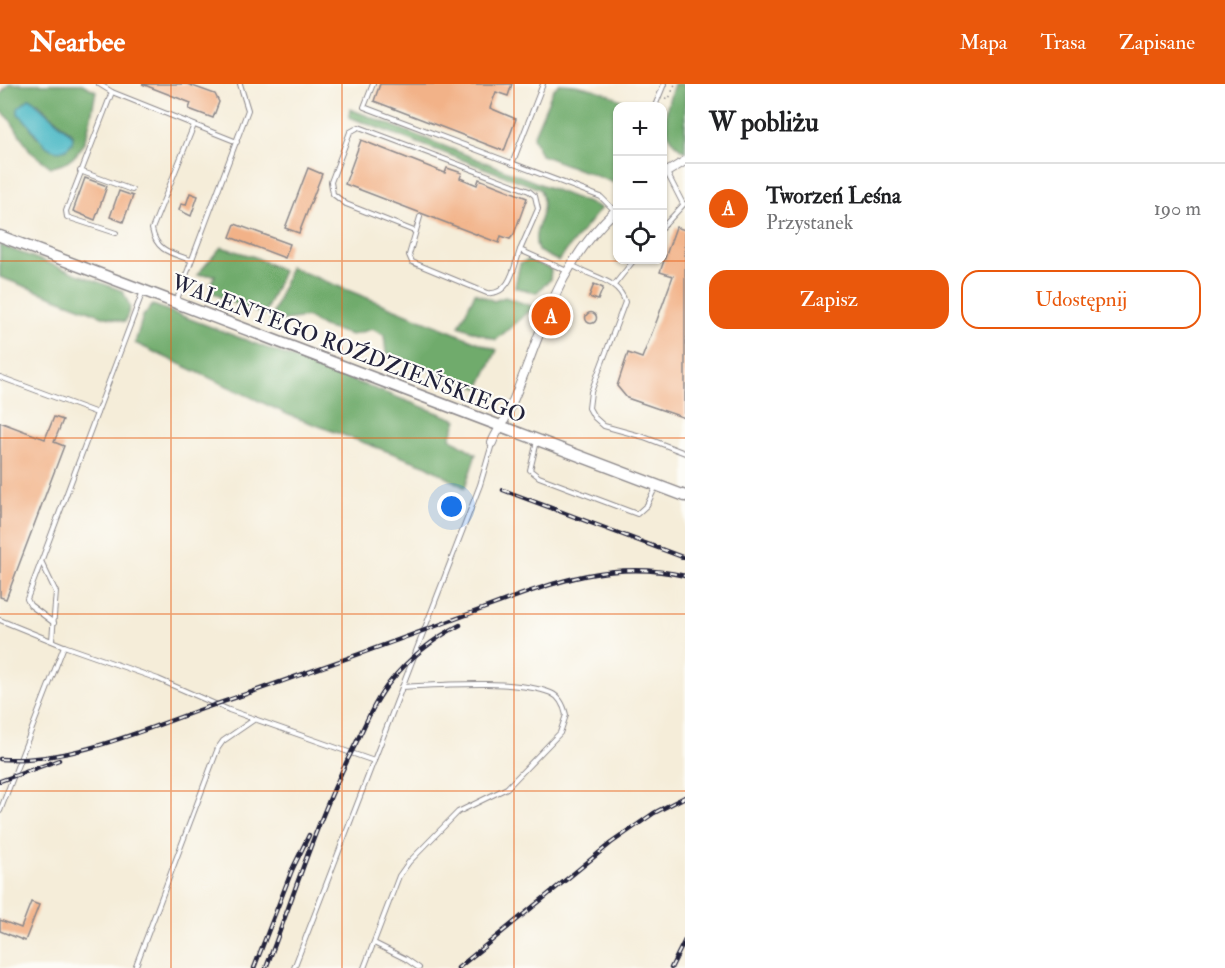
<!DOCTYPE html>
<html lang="pl">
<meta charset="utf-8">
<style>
body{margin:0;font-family:"IM FELL Double Pica",serif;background:#f6f6f6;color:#202124}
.controls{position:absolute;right:18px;top:18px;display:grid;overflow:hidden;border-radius:12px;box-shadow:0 2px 4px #0004}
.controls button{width:54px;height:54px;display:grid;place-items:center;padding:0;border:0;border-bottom:2px solid #e0e0e0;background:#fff;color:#202124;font:30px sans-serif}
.you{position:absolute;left:452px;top:423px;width:21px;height:21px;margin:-15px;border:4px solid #fff;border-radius:50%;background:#1a73e8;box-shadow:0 0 0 9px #1a73e833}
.badge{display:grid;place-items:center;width:39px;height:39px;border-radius:50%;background:#ea580c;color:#fff;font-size:20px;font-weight:700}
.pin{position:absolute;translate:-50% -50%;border:3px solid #fff;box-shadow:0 2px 6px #0006}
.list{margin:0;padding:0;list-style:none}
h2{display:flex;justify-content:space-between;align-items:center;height:78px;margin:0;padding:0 24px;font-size:26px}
h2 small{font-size:20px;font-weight:400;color:#757577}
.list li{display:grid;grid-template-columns:39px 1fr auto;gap:18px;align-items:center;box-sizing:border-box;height:90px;padding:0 24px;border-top:2px solid #e0e0e0}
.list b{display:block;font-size:22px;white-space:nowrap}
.list p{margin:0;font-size:20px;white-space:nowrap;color:#757577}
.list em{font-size:20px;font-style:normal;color:#757577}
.actions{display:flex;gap:12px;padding:18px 24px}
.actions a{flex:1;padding:14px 0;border:2px solid #ea580c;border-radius:18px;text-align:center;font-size:21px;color:#ea580c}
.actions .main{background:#ea580c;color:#fff}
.icon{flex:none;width:33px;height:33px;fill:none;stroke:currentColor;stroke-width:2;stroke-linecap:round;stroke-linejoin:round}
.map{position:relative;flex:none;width:685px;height:884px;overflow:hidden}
header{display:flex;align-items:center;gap:36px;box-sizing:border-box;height:84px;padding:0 30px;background:#ea580c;color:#fff}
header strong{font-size:28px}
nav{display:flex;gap:33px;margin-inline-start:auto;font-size:21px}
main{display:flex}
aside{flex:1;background:#fff}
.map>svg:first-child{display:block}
.forest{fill:#6fab6c;stroke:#486654;stroke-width:1.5;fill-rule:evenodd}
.water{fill:#4ab8c5;stroke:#366d80;stroke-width:1.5}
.building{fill:#f2b288}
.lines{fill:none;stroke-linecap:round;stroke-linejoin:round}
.service-casing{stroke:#8c888a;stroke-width:6}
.minor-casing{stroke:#8c888a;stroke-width:10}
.tertiary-casing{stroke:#8c888a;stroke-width:13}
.path{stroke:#8c888a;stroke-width:1.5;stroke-dasharray:1.5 4.5;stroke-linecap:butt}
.service{stroke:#fff;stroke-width:4}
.minor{stroke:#fff;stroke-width:8}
.tertiary{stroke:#fff;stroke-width:10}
.rail-casing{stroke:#22223b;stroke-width:4.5}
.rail{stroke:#fdfcf7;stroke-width:2;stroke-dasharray:7;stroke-linecap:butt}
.grid{fill:none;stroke:#e8590c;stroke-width:1.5;stroke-opacity:0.55}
.labels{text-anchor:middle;stroke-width:4.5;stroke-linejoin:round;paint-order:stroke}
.street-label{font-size:22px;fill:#22223b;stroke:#fdfcf7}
</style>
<header>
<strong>Nearbee</strong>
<nav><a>Mapa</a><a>Trasa</a><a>Zapisane</a></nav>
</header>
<main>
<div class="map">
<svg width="685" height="884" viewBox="0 0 685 884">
<rect width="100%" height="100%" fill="#fdfcf7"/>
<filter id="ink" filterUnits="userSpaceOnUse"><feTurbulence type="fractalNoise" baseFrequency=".0167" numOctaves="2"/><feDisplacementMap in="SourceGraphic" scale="12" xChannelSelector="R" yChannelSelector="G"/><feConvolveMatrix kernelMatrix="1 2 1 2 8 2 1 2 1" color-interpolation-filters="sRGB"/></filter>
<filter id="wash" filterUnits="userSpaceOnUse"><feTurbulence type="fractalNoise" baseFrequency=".008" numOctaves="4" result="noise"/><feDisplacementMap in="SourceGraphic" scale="24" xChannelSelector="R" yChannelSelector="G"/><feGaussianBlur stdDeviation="1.35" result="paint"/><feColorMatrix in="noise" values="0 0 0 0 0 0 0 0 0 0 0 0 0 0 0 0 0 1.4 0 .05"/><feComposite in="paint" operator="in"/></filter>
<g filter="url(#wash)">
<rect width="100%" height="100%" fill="#f5edd9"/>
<g class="forest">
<path d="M9 0H82L96 7C89 39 89 78 51 83L31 68 9 34 0 26V11ZM37 18 73 51 37 54 24 33Z"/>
<path d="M559 0C584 0 611 9 632 22H618L617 100 541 71 533 53 553 6Z"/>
<path d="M674 0H685V68C658 51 665 25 674 0Z"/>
<path d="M350 25 601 124 558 177 538 167C529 142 551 133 540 105L349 33Z"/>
<path d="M0 161 123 207 130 223 125 238 103 232 0 193Z"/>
<path d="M221 163 255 173 283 187 264 231 224 215 215 210 210 201 215 191H197Z"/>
<path d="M529 176 551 185 550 196 536 209 515 203 520 179Z"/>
<path d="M290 183 497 266 479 304 386 269 384 251 372 245 352 251 323 243 307 233 270 238Z"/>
<path d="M475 209 494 217 505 213 534 223 496 256 459 242Z"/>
<path d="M153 221 457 336 450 354 476 370 465 404 427 382 289 331 135 259 143 232Z"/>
</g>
<path class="water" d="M30 14 73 52 72 59 66 65C43 75 33 38 18 30V24Z"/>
<g id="blocks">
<g class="building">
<path d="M142 0H187L215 10 219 18 213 34 189 25 191 19Z"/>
<path d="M380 0H512L508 12 496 8 490 24 516 35 504 67 374 17Z"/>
<path d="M361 56 445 89 447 84 462 89 460 94 477 101 479 95 527 114 514 150 510 155 501 152 499 159 345 100Z"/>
<path d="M308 84 322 90 299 149 285 144Z"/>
<path d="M85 94 107 102 95 136 73 127Z"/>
<path d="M119 107 133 112 123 138 110 133Z"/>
<path d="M190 109 198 112 191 132 179 126 181 120 186 121Z"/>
<path d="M235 140 290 160 285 174 230 153Z"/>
<path d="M676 143 685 146V334L627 314 617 302 628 269 642 274 657 236 673 192 660 188Z"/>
<path d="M594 200 603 204 598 216 589 213Z"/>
<circle cx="591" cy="234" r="5.5"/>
<path d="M54 333 63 336 54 358 64 362 6 515 0 513V338L45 355Z"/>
<path d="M31 818 39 821 25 857 0 847V836L21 844Z"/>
</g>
</g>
</g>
<g filter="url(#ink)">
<use href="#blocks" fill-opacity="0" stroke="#8c888a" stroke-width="1.5"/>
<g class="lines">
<defs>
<g id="service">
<path d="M99 0 112 8 237 58"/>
<path d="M373 0 364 23 601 113 614 126"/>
<path d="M112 8 66 127 67 133 116 149"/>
<path d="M655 22 664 0"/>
<path d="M662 79 683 120"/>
<path d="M512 80 543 0"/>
<path d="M80 87 132 106"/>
<path d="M420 133 409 171 412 178 487 209C510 212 514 183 520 166"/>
<path d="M662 144 684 120"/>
<path d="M414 147 346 120 333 110 331 98 350 48 359 43 529 107 535 112 538 125 520 166 567 187"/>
<path d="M191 176C171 169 156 167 152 145L194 41"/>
<path d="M572 181C590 193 619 195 625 218L591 308 589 324 594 333 604 342 644 353 685 369"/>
<path d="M615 200 634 176"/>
<path d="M176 218 248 26 240 0"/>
<path d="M0 293 97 329"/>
<path d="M537 357 530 386 539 393 637 430 647 421 656 402"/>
<path d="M42 479 56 508 52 556"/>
<path d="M0 536 64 562 158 595 229 626 374 677"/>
<path d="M54 539 30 521 27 515 143 207"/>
<path d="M0 727 64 562"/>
<path d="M374 859 406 875 419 884"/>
<path d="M135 884 218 664 223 657 255 635"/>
<path d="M294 884 480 401 492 360"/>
<path d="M364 884 399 792 409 778 458 728 507 704 560 649 566 631C564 622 560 613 551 609 516 595 440 601 402 603"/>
</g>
<g id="minor">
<path d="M662 91 685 77"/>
<path d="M492 359C495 350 501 343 505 335 542 256 549 188 618 124"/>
</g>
<path id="tertiary" d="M0 152 685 412"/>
</defs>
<use href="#service" class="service-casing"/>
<use href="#minor" class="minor-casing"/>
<use href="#tertiary" class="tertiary-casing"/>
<path class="path" d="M665 14 669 15 675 0"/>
<use href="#service" class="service"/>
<use href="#minor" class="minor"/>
<use href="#tertiary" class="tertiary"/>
<defs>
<g id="rail">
<path d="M503 406 685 474"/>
<path d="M0 675C71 679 140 647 205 624 293 594 380 563 466 531 540 504 606 473 685 492"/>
<path d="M0 697 59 676"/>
<path d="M254 884 292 786 309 751"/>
<path d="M266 884C294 812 317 735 352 667 364 644 373 619 390 598 408 575 434 554 460 541"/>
<path d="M458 884 611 759 654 729 685 713"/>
<path d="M671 884 685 856"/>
</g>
</defs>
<use href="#rail" class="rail-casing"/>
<use href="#rail" class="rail"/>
</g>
</g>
<path class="grid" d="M171 0V884M342 0V884M514 0V884M0 177H685M0 354H685M0 530H685M0 707H685"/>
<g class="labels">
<g class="street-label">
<text transform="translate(349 264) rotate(21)" y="8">WALENTEGO ROŹDZIEŃSKIEGO</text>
</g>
</g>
</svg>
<div class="controls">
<button>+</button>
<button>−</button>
<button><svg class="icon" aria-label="locate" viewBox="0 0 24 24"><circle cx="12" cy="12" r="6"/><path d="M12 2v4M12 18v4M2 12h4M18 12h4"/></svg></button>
</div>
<div class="you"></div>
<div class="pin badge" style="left:551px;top:232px">A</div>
</div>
<aside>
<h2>W pobliżu<small></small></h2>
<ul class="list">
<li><span class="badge">A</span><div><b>Tworzeń Leśna</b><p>Przystanek</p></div><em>190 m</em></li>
</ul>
<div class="actions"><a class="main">Zapisz</a><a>Udostępnij</a></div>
</aside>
</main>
